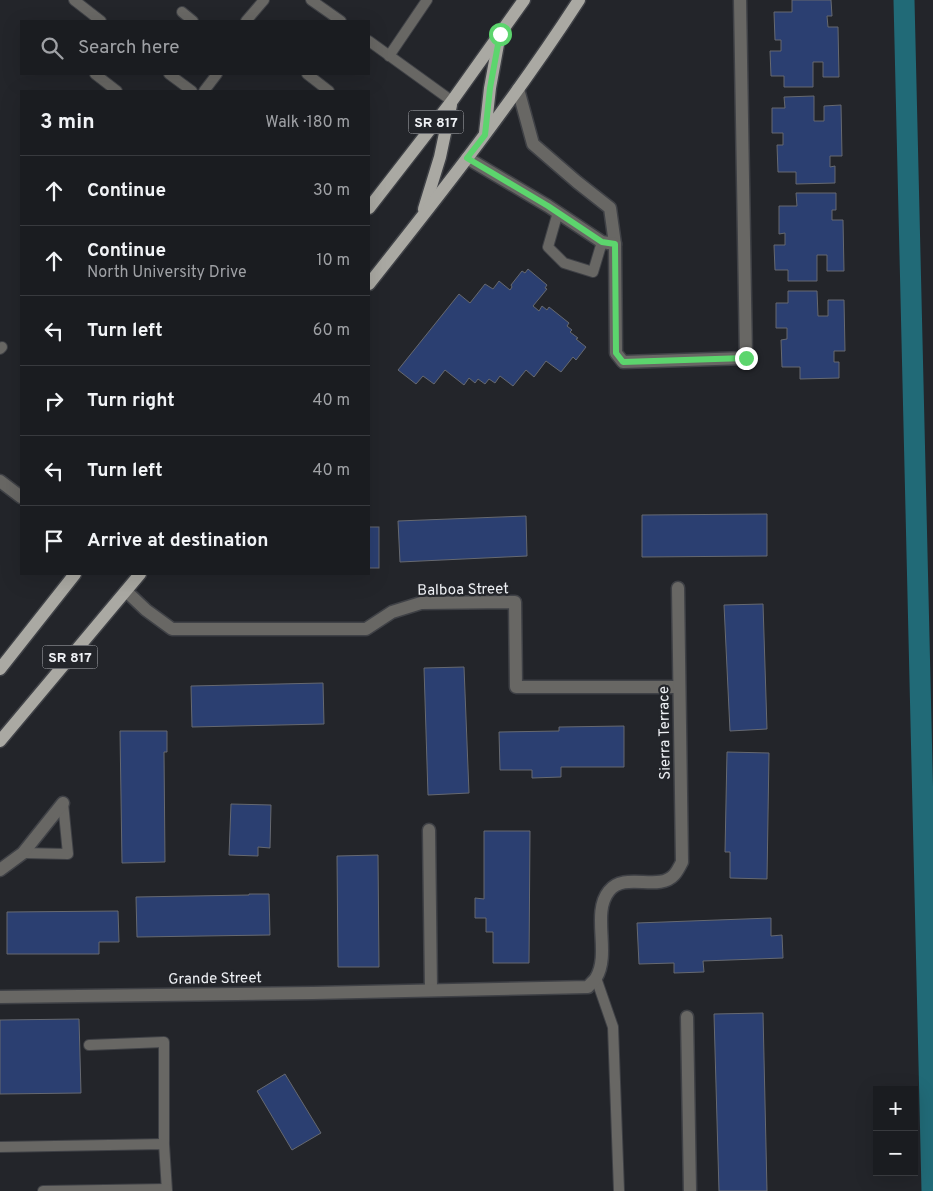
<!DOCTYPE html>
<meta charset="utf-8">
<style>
body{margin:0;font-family:Overpass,sans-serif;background:#27292d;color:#f1f3f6}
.controls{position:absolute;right:15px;bottom:15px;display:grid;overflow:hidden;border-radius:0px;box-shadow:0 5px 20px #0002}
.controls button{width:45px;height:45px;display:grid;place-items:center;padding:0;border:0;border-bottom:1px solid #383a3e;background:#1a1c20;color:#f1f3f6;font:25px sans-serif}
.stop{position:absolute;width:15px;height:15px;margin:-11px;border:4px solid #5cd56d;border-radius:50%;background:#fff}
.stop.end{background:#5cd56d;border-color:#fff;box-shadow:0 1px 5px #0008}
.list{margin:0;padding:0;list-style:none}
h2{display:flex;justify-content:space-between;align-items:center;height:65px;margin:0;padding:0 20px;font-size:21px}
h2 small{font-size:16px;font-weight:400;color:#9fa1a5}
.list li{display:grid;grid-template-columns:32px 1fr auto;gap:15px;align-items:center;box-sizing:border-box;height:70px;padding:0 20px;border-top:1px solid #383a3e}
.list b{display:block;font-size:19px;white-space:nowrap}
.list p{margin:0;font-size:16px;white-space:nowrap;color:#9fa1a5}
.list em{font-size:16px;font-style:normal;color:#9fa1a5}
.icon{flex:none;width:28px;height:28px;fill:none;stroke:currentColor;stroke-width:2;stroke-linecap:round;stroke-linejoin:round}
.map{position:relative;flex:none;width:933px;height:1191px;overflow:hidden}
.search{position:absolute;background:#1a1c20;box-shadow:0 5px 20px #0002;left:20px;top:20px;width:350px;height:55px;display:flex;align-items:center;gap:12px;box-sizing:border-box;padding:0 18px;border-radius:0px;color:#9fa1a5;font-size:19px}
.panel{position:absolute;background:#1a1c20;box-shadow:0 5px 20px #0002;left:20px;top:90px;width:350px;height:485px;border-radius:0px}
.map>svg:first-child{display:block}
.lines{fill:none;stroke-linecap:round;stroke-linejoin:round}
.canal{stroke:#216a77;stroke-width:21}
.building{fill:#2b3f71;stroke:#666970}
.service-casing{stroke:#3f4146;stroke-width:12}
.minor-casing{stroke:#3f4146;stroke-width:15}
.primary-casing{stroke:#3f4146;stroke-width:15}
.service{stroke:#686764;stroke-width:10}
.minor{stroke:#686764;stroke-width:12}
.primary{stroke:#aaa9a3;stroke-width:12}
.route{stroke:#5cd56d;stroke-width:6}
.labels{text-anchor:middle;stroke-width:4.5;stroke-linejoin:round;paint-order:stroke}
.shield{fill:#23252a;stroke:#b1b3b7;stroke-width:1}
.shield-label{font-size:14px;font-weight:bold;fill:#eef0f4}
.street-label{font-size:15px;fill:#eef0f4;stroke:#23252a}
</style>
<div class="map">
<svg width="933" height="1191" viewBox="0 0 933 1191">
<rect width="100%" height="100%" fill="#23252a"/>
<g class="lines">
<path class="canal" d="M904 0 932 1191"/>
</g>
<g class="building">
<path d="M792 0H831L832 16H827L828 27H838L839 77H823V62H813V87H784V76H771L770 51H781V40H775L774 12H792Z"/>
<path d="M814 96V121H824V106L841 105 842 156H830V167L835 166V183L796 184V172H778L777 145H783V133H772V108H785L784 97Z"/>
<path d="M796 193H836V210H832V220H843L844 271H827V255H817V281H788V270H775L774 245H785V233L779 234V206H797Z"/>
<path d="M528 269 547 285 545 288 547 289 533 306 539 311 542 306 547 310 549 307 569 323 567 326 572 330 570 332 578 338 576 339 586 347 576 360 573 357 561 372 546 361 534 377 526 370 513 386 500 376 495 383 489 379 485 384 478 379 475 383 469 378 464 385 445 370 434 384 423 376 416 384 398 370 459 294 470 303 485 284 493 289 499 281 510 290 512 287 511 285 522 271 525 273Z"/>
<path d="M788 291H817L818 316H828V300H844L845 351H834V362H839V378L800 379V367H782L781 340 787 339V328H776V303H788Z"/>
<path d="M767 514V556L642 557V515Z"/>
<path d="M526 516 527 556 400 562 398 521Z"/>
<rect x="369" y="527" width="10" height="41"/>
<path d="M763 604 767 729 730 731 724 605Z"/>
<path d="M464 667 469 793 428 795 424 668Z"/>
<path d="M323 683 324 724 192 727 191 686Z"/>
<path d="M624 726V767H561V777L532 778V770H500L499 732 559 731V727Z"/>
<path d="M120 731H167V752H164L165 862 122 863Z"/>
<path d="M727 752 769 753 767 879 730 878V852H725Z"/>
<path d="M231 804 271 805 270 848 258 847V856L229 855Z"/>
<path d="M484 831H530L529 963H493V932H486V918H475V898L484 899Z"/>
<path d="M378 855 379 967H338L337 856Z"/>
<path d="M249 894H269L270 935 137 937 136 897 249 895Z"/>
<path d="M118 911 119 942H99V954H7V912Z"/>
<path d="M771 918V936L782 935 783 958 703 961 704 972 674 973V963L639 964 637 923Z"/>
<path d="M763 1013 767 1191H719L714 1014Z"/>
<path d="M79 1019 81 1093 0 1094V1020Z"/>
<path d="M285 1074 321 1133 292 1150 257 1091Z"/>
</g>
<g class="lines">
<defs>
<g id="service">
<path d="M74 0 101 21"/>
<path d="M311 0 341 21"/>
<path d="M182 12 193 21"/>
<path d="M246 21 264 0"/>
<path d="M369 41 452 101"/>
<path d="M389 56 427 0"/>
<path d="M95 74 117 91"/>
<path d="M169 74 192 91"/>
<path d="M307 74 329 91"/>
<path d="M204 91 217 74"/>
<path d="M558 212 548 247 564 263 593 272 602 242"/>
<path d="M0 349 2 347"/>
<path d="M23 853 68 854 63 803"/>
<path d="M596 978 613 1027 619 1191"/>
<path d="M89 1045 164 1042V1144"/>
<path d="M0 1147 164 1144 167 1191"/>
<path d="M43 1191 166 1189"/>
</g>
<g id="minor">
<path d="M518 89 533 144 577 182 610 208 615 244 616 353 623 362 746 358 740 0"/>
<path d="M467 158 548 206 602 242 615 244"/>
<path d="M0 481 21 497"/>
<path d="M126 591 146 610 172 629H366L392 612 421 603 515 602 516 687H679"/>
<path d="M429 830 431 990"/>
<path d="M0 870 23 853 63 803"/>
<path d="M0 997 313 993 588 987C590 984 594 981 596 978 611 953 591 913 609 891 624 871 659 892 674 875 677 872 680 866 682 862L678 588"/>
<path d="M687 1017 690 1191"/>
</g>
<g id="primary">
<path d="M485 133 490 88 499 39"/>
<path d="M369 208 452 101 524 0"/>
<path d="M424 209 440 157 451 105"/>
<path d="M369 284C442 192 515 99 579 0"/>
<path d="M0 669 75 574"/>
<path d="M0 741 140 574"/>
</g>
</defs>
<use href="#service" class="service-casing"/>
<use href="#minor" class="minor-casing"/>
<use href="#primary" class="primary-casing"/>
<use href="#service" class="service"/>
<use href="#minor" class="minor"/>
<use href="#primary" class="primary"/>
</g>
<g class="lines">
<path class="route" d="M500 34 490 88 485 135 467 158 548 206 602 242 615 244 616 353 623 362 746 358"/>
</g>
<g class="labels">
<g class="shield">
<rect x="408.5" y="110.5" width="55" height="23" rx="4"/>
<rect x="42.5" y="645.5" width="55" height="23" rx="4"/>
</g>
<g class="shield-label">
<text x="436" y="127">SR 817</text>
<text x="70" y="662">SR 817</text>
</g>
<g class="street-label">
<text transform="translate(463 589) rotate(-1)" y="5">Balboa Street</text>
<text transform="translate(664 733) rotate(-91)" y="5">Sierra Terrace</text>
<text transform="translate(215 978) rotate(-1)" y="5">Grande Street</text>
</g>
</g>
</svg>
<div class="controls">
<button>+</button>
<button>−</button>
</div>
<div class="stop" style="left:500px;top:34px"></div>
<div class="stop end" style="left:746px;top:358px"></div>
<div class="search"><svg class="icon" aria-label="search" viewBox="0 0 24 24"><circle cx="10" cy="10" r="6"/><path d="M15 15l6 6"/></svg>Search here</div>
<section class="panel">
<h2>3 min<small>Walk · 180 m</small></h2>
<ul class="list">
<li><svg class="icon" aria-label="ahead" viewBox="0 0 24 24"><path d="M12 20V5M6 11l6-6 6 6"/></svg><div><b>Continue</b></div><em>30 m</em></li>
<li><svg class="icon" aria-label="ahead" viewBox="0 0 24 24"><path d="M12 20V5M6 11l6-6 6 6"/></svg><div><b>Continue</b><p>North University Drive</p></div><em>10 m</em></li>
<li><svg class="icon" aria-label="left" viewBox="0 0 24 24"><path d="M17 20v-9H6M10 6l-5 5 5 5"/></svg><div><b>Turn left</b></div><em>60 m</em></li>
<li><svg class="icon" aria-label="right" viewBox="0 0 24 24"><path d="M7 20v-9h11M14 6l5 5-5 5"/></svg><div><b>Turn right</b></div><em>40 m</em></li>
<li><svg class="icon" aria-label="left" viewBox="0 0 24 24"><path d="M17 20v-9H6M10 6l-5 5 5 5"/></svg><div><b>Turn left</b></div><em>40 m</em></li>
<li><svg class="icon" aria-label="arrive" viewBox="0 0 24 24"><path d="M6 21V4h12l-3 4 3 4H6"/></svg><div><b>Arrive at destination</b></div></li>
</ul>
</section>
</div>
